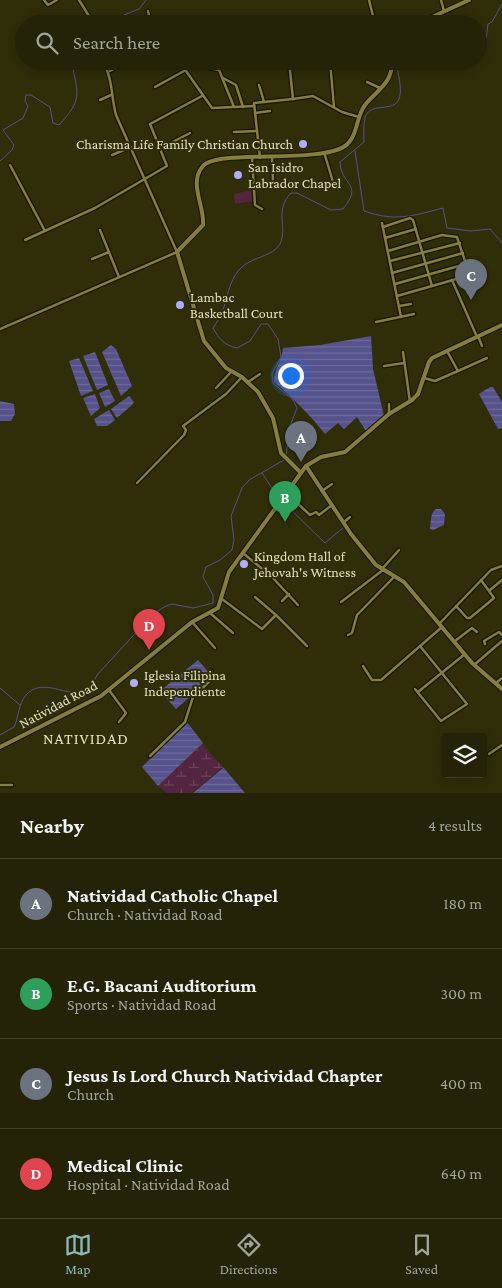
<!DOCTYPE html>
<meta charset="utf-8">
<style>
body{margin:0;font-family:"Crimson Pro",serif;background:#302f15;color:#f1f3f6}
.controls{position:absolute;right:15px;bottom:15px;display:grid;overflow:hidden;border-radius:5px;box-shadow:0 2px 12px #0003}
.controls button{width:45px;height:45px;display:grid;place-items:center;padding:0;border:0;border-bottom:1px solid #413f28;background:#242207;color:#f1f3f6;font:25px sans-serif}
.you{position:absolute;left:290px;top:375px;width:18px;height:18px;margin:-12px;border:4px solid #fff;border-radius:50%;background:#1a73e8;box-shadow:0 0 0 8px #1a73e833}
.badge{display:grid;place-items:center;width:32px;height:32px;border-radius:50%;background:#8bbbb9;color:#fff;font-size:16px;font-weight:700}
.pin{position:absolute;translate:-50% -41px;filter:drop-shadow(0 1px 2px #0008)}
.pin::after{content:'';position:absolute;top:26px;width:18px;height:15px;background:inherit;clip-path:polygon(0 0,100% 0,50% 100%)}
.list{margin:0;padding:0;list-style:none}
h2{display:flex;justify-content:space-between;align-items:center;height:65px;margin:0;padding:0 20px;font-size:21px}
h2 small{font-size:16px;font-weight:400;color:#a3a49b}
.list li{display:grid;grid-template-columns:32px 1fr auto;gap:15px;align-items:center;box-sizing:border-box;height:90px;padding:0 20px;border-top:1px solid #413f28}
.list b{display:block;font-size:19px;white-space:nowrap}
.list p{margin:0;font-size:16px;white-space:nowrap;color:#a3a49b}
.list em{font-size:16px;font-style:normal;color:#a3a49b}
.icon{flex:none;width:28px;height:28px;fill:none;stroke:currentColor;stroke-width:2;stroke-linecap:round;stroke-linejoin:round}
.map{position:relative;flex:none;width:502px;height:793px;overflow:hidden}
.search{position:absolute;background:#242207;box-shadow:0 2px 12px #0003;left:15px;right:15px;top:15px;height:55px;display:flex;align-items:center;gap:12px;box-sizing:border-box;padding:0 18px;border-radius:28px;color:#a3a49b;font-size:19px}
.sheet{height:425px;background:#242207}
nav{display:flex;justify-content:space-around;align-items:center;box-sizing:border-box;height:70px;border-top:1px solid #413f28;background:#242207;font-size:14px;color:#a3a49b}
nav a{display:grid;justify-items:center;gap:2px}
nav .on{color:#8bbbb9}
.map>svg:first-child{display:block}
.wetland{fill:url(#wetland-marsh)}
.park{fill:#532541}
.water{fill:url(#water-rules)}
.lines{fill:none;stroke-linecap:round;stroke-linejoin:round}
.stream{stroke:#55528c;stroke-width:1}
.street-casing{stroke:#171502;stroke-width:5}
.secondary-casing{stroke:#171502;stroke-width:6}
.street{stroke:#847f3d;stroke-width:2.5}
.secondary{stroke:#847f3d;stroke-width:4}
.poi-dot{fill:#b0aefa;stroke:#302d09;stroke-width:2}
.labels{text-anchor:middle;stroke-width:4;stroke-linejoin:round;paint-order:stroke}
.poi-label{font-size:14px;fill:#e3e1c0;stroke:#302d09;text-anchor:start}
.street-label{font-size:14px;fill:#e3e1c0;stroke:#302d09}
.quarter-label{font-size:16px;letter-spacing:1px;fill:#e3e1c0;stroke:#302d09}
</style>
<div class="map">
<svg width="502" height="793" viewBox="0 0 502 793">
<defs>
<pattern id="wetland-marsh" width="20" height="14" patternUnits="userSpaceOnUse" patternTransform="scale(1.25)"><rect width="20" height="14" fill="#532541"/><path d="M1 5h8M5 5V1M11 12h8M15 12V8" fill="none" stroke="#6c445b"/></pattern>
<pattern id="water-rules" width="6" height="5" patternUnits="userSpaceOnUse" patternTransform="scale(1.25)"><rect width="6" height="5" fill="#55528c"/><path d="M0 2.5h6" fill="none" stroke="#6d6b9a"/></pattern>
</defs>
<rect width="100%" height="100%" fill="#302d09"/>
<path class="wetland" d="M202 744 223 767 192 793H167L158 786Z"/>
<path class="park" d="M252 190 254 201 235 204 234 194Z"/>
<g class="water">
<path d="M371 336 373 369 384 416 367 433 357 417 344 429 338 423 325 434C310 415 293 398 274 382 274 369 282 361 283 348L320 345Z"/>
<path d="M111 345 116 349 132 386 121 396 102 352Z"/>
<path d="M95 352 108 385 97 390 83 356Z"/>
<path d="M79 358 93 391 81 396 69 361Z"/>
<path d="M490 387H493L502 402V428L498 429 479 394Z"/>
<path d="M109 389 115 401 105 407 99 393Z"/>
<path d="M95 394 100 408 91 416 83 398Z"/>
<path d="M129 396 134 402 132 405 117 418 111 409Z"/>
<path d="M0 401 14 404 15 414 11 421H0Z"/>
<path d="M109 410 115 420 107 426H97L94 419Z"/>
<path d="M436 509H441L445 514 444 525 433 530 430 529C431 522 430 513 436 509Z"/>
<path d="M198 660 211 675 209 680 176 709 160 691Z"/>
<path d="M187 722 203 743 158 786 142 767Z"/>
<path d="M223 767 245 793H193L223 768Z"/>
</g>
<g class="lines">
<g class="stream">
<path d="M122 24 124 15 139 9 146 0"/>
<path d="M478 45 486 40 488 24 492 22 502 4"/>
<path d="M355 151 364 211C396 222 412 216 443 208L447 228 471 231 490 229 502 243"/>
<path d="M0 161 12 150 14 145 3 130 23 118 28 106 25 101 26 95H31L50 107 53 123 59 125C83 99 78 95 72 64L73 61"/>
<path d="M286 456 290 426 297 408 293 400 273 383 272 374 281 357 278 339 268 324H261L250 341 237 348C224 345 219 339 213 328 217 322 222 315 224 307 228 293 231 276 243 266 254 257 273 256 280 244 288 228 274 210 291 193H297L331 210 343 209C364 183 341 186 340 162L364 142C364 135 363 126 365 118 369 102 391 112 398 101 404 91 397 72 396 61"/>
<path d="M262 473 277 496 325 543 344 527"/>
<path d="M0 688 20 705"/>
<path d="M0 735 14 727C19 717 18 704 26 695 48 671 80 714 97 675L153 614 166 606 172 604 193 608 213 603V595L203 577 206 567 220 560 232 550 234 540 231 516 242 488 249 480 284 460"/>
</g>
<defs>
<g id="street">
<path d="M44 0 48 5 57 0"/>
<path d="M79 0 94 24"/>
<path d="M369 0 375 24"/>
<path d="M441 0 444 11"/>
<path d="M148 11 151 24"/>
<path d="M179 61 212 108 254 106"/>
<path d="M330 61 334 107"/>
<path d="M209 68 219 70 234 107"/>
<path d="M110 71 128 61"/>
<path d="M223 78 236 85 243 107"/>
<path d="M367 82 380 88"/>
<path d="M259 85 264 102"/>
<path d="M155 87 184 71"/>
<path d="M293 99 313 96 342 112 359 117"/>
<path d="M100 100 111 95"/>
<path d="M255 113 270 111"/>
<path d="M234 132 256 131"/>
<path d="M159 149 190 133"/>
<path d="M324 152 333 182"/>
<path d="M112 155 131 147"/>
<path d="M272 157 273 182"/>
<path d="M252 158 255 205 262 209"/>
<path d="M260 158 254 103 293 99 289 61"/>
<path d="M10 165 45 231"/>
<path d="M382 223 401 317"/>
<path d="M383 227 410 218 413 220 432 286"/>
<path d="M100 230 119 277"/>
<path d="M385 238 416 229"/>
<path d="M25 240 95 208 167 166 150 124 202 96"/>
<path d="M388 251 442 235 457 237 469 273 467 276 397 296"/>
<path d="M92 259 109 252"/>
<path d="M390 261 460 243"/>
<path d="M392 273 463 253"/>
<path d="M452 280 477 337"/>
<path d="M395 284 466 264"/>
<path d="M399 306 411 304"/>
<path d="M376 322 414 314"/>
<path d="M0 329 177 252 116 115C111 97 113 77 102 61"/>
<path d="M478 336 482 346"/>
<path d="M447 351 458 371 487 358"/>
<path d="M403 352 410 402"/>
<path d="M384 366 404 363"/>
<path d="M424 378 435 381 458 371"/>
<path d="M248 382 260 374"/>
<path d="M216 388 232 371"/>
<path d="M389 414V404"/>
<path d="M137 483 184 435 186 430 183 426 226 394 242 377"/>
<path d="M322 491 332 484"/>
<path d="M294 500 310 515 316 512 319 515 332 505"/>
<path d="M344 522 350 517"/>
<path d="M243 553 272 577 298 605"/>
<path d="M382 569 399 550"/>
<path d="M490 590 502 580"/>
<path d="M222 599 262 629 276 615 255 597"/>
<path d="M282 601 289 594"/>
<path d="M341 602 383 570"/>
<path d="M456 606 467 618H470L494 598 481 580"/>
<path d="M210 613 233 633"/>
<path d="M276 615 307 646"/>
<path d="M192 622 215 648"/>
<path d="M440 623 491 570 502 566"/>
<path d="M348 635 352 633 357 615 395 576"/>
<path d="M455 641 472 628 477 632"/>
<path d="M485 644 484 641 499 632 502 635"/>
<path d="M474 665 502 641"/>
<path d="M363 666 372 680H381L442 627"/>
<path d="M496 683 502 678"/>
<path d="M415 689 441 721 467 704 420 646"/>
<path d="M109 690 126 713 119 722"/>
<path d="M418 692 465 654"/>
<path d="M489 754 502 745"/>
<path d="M150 756 185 722 193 697 212 679 211 671"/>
<path d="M0 785H12"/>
</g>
<g id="secondary">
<path d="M417 24 469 0"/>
<path d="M306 466 351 534 376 565 404 582 472 663 502 689"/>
<path d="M300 472 281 453 273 418 258 392 242 377 226 368 204 341 177 252 203 225C205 206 188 183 203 166 217 149 319 164 345 146 358 137 356 116 365 105 377 90 393 83 392 61"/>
<path d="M0 747 101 696 192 622 218 608 229 572 306 466 321 457 345 452 389 414 412 400 418 394 429 362 432 358 502 325"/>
</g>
</defs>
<use href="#street" class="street-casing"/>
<use href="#secondary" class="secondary-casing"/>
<use href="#street" class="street"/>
<use href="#secondary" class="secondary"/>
</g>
<g class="poi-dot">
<circle cx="303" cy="144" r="5"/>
<circle cx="238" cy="175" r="5"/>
<circle cx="180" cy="305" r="5"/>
<circle cx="244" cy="564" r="5"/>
<circle cx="134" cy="683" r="5"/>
</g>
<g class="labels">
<g class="poi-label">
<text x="293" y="149" text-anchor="end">Charisma Life Family Christian Church</text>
<text x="248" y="172">San Isidro<tspan x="248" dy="16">Labrador Chapel</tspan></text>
<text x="190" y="302">Lambac<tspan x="190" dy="16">Basketball Court</tspan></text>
<text x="254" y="561">Kingdom Hall of<tspan x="254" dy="16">Jehovah's Witness</tspan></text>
<text x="144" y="680">Iglesia Filipina<tspan x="144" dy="16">Independiente</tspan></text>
</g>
<g class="street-label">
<text transform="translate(58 704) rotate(-28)" y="5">Natividad Road</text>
</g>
<g class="quarter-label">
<text x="86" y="744">NATIVIDAD</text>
</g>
</g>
</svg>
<div class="controls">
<button><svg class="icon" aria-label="layers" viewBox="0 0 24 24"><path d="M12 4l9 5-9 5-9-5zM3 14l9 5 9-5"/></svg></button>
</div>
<div class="you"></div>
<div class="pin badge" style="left:301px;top:462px;background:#6b7280">A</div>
<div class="pin badge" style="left:285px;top:522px;background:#2e9e5b">B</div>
<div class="pin badge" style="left:471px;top:300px;background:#6b7280">C</div>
<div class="pin badge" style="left:149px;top:650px;background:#e0444e">D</div>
<div class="search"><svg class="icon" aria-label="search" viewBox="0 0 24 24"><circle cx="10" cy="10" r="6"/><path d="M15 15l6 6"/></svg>Search here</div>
</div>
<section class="sheet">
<h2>Nearby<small>4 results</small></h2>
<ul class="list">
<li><span class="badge" style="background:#6b7280">A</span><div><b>Natividad Catholic Chapel</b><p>Church · Natividad Road</p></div><em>180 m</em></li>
<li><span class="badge" style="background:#2e9e5b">B</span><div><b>E.G. Bacani Auditorium</b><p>Sports · Natividad Road</p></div><em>300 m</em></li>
<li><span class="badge" style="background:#6b7280">C</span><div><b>Jesus Is Lord Church Natividad Chapter</b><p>Church</p></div><em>400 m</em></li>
<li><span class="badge" style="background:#e0444e">D</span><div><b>Medical Clinic</b><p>Hospital · Natividad Road</p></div><em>640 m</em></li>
</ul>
</section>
<nav>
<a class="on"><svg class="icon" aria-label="map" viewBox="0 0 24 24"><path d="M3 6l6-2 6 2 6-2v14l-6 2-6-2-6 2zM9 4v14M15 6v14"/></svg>Map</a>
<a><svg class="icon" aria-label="directions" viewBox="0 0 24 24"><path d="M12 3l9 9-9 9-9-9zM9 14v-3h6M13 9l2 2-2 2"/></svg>Directions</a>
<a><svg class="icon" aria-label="saved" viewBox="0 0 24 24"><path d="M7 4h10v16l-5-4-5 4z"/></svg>Saved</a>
</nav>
